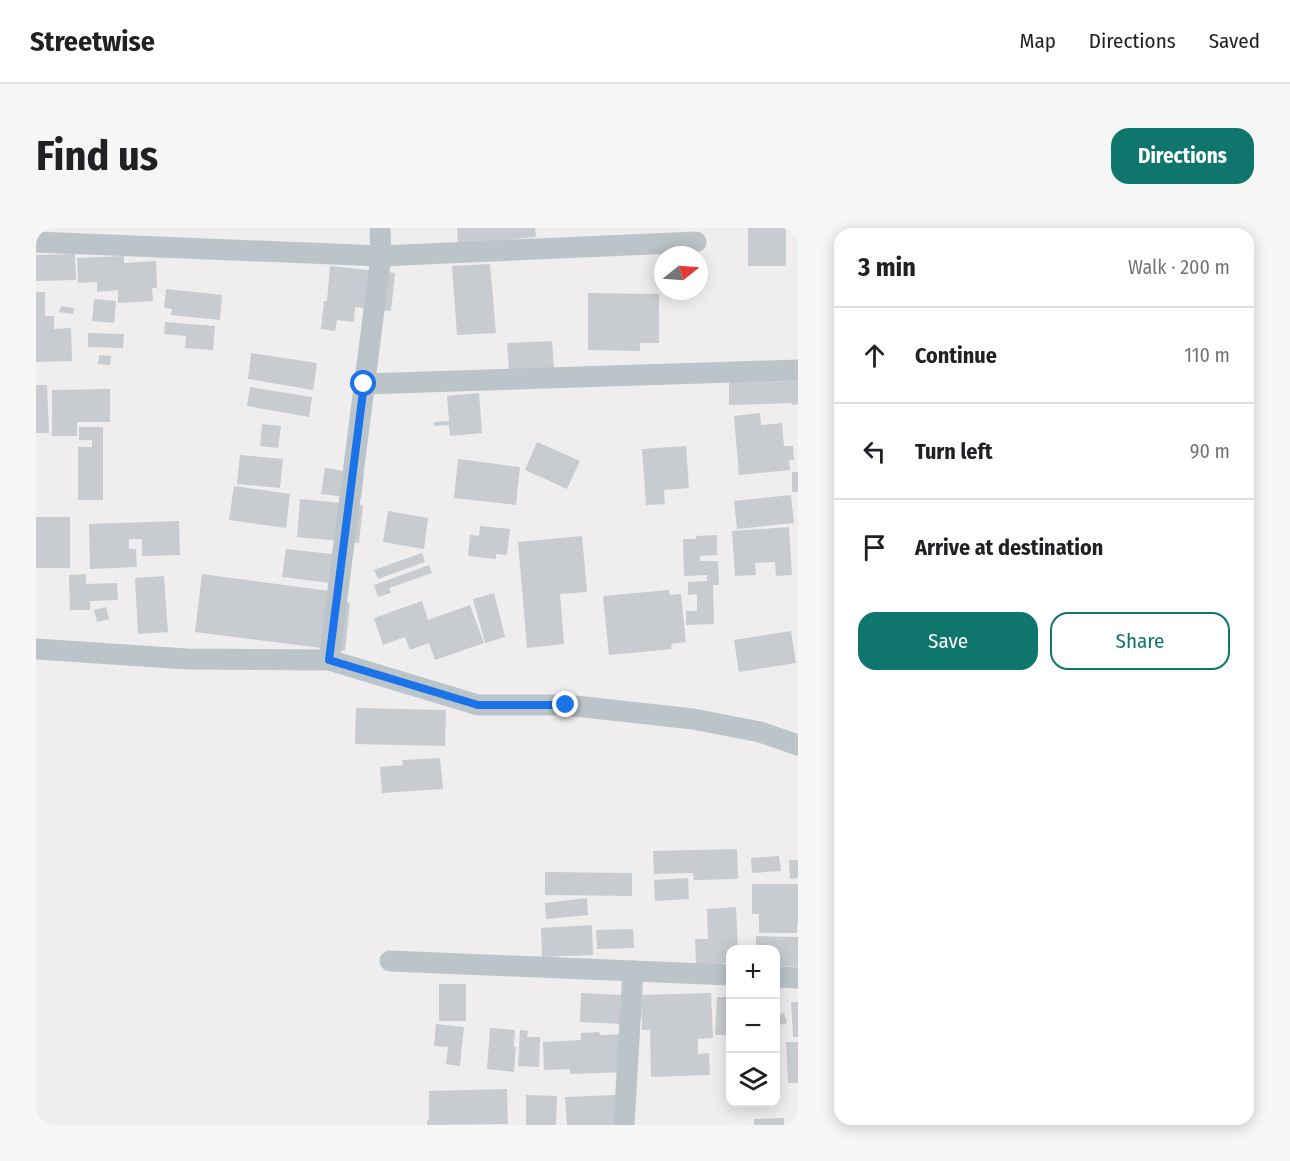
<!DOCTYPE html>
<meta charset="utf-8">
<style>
body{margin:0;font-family:"Fira Sans Condensed",sans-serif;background:#f6f6f6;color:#202124}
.controls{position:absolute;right:18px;bottom:18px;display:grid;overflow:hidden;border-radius:12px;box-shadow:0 3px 15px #0003}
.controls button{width:54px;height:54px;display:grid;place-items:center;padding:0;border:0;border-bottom:2px solid #e0e0e0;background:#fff;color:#202124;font:30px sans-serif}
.compass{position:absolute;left:618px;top:18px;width:54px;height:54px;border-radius:50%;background:#fff;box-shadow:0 3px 15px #0003;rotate:73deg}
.stop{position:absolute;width:18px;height:18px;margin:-14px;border:4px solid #1a73e8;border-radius:50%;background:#fff}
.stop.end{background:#1a73e8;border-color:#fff;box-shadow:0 2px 6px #0008}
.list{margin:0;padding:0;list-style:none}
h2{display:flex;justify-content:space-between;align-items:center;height:78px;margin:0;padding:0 24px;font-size:26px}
h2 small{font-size:20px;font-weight:400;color:#757577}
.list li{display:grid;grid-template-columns:39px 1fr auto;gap:18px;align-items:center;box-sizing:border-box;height:96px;padding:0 24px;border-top:2px solid #e0e0e0}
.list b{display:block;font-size:22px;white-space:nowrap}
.list em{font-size:20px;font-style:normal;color:#757577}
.actions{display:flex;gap:12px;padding:18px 24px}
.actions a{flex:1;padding:14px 0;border:2px solid #0f766e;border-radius:18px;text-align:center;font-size:21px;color:#0f766e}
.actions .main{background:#0f766e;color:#fff}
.icon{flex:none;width:33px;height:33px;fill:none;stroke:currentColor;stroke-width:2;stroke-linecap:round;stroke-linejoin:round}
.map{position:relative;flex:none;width:762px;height:897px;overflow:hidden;border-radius:18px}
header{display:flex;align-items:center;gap:36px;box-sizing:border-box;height:84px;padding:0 30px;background:#fff;border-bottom:2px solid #e0e0e0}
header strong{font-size:28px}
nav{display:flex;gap:33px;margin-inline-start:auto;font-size:21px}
.intro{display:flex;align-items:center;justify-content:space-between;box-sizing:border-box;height:144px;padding:0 36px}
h1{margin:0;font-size:42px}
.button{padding:15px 27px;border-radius:18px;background:#0f766e;color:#fff;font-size:21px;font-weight:700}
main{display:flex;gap:36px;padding:0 36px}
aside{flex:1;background:#fff;border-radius:18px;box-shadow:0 3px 15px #0003}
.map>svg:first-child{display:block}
.building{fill:#c8cbcf}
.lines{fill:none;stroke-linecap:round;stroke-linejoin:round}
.street{stroke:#bac4c9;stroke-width:21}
.route{stroke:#1a73e8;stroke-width:8}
</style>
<header>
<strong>Streetwise</strong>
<nav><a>Map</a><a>Directions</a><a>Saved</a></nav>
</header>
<div class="intro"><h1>Find us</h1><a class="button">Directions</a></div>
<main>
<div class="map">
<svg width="762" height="897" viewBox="0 0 762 897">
<rect width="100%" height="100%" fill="#f0edee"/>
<g class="building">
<path d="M421 0H499L500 9 422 17Z"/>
<rect x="712" y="0" width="38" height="38"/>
<path d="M39 26 40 52 0 53V27Z"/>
<path d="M88 28V35L120 33 121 60H116L117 73 82 75V62L61 64V54L42 55 41 30Z"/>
<path d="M454 36 460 105 421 107 416 38Z"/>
<path d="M294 38 359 45 355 83 319 79 318 94 301 92 299 103 285 101 288 73H291Z"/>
<path d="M130 61 186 67 184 92 135 87 136 81 128 80Z"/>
<path d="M0 64H9V88H18V101L35 100 36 133 0 134Z"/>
<path d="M552 65 623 66V115H604V123L552 122Z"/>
<path d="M58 71 80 73 78 95 56 93Z"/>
<path d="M25 78 38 80 37 86 23 84Z"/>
<path d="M129 94 179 98 177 122 149 120 150 108 128 106Z"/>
<path d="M52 105 88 106 87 120 52 119Z"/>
<path d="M516 113 518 142 473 144 471 115Z"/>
<path d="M215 125 281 135 277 162 212 151Z"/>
<path d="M63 127 75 128 74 137 62 136Z"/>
<path d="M762 153V176L756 177V175L693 177V154Z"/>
<path d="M0 157H11L13 205H0Z"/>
<path d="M214 159 276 169 273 189 211 178Z"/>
<path d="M74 161V194H41V208H16V162Z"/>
<path d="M443 165 446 205 414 208 413 197 398 198V194L413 193 411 168Z"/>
<path d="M724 185 725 197 746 195 748 218H757L758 232H753L754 242 703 247 698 188Z"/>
<path d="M226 196 245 198 242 220 224 218Z"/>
<path d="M43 199H67V272H42V219H56V212H43Z"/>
<path d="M501 214 544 233 531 261 489 242Z"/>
<path d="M650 218 653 260 628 262 629 276 610 277 606 221Z"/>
<path d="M204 227 247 231 244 260 201 256Z"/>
<path d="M422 231 484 239 480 277 418 270Z"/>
<path d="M289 240 328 246 325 271 285 266Z"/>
<rect x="756" y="244" width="6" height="20"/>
<path d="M198 258 254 266 250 300 193 292Z"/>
<path d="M755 267 758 295 701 301 698 273Z"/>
<path d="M264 271 327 277 323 315 261 309Z"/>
<path d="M352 283 392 290 388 321 347 314Z"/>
<rect x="0" y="289" width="34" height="51"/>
<path d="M143 293 144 327 106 328V311H93V321H100L101 339 54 341 53 296Z"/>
<path d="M444 298 474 301 471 327 460 326V331L432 328 434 307 443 308Z"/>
<path d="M753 299 756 347 740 348 739 334 719 335 720 347 699 348 696 303Z"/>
<path d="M681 307V327L664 328V333H682L683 357H677L678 396 650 397V383H661V366L652 367V354L671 353V347L648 348 647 311H660V308Z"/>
<path d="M546 308 551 364 524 366 528 416 491 420 482 314Z"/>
<path d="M250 321 313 328 310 357 246 349Z"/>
<path d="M386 325 389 334 342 351 338 342Z"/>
<path d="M393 337 396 345 353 360 355 365 342 369 338 357Z"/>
<path d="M50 346V356L81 355 82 372 54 373V382H34L33 347Z"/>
<path d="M166 346 294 363 293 372 314 375 309 423 159 404Z"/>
<path d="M128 348 132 404 102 406 99 350Z"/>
<path d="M633 362 634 367 645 366 650 414 635 416 636 421 573 427 567 368Z"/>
<path d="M458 365 469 409 449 415 437 371Z"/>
<path d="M386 373 392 392 434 377 448 415 399 432 393 415 374 422 369 409 347 417 338 390Z"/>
<path d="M70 379 73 391 61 394 58 382Z"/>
<path d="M755 403 760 435 703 444 698 412Z"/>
<path d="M320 480 410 482 409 518 319 516Z"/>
<path d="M404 530 407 561 346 565 344 539 367 537 366 532Z"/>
<path d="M701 621 702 651 658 652 657 645 618 646 617 623Z"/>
<path d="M743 628 745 643 716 645 715 630Z"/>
<path d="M753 632H762V650L754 651Z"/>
<path d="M509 644 596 645V668L509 667Z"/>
<path d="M652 650 653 671 619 673 618 652Z"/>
<path d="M716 656H762V696H761V705H723V686H716Z"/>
<path d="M551 670 552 687 510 691 509 675Z"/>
<path d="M700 679 702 722H694V735L660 737 659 711H672L671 681Z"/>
<path d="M556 697 557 727 506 729 505 700Z"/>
<path d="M597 701 598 720 561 721 560 702Z"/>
<path d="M720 708 762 709V739L740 738V722H720Z"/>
<rect x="403" y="756" width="27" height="37"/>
<path d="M545 765 585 767 584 796 544 794Z"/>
<path d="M675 765 677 810 662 811V826L673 825 674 847 615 849 614 802H606L605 767Z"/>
<path d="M681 769H694V807H679Z"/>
<path d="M755 774H762V809H757Z"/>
<path d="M748 785 751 795 740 798V788Z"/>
<path d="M400 796 428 799 424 838 410 836 412 819 398 818Z"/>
<path d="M454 800 479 802 478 819H480L478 844 451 841Z"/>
<path d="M484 802 492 803 491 809H504L503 839 482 838Z"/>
<path d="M563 804 564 807 590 806 592 844 534 846V841L508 842 507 814 545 812V805Z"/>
<path d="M750 814H762V855H752Z"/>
<path d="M471 861 472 896 391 897V893L393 892V863Z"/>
<path d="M490 867 521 868 520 897H490Z"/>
<path d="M579 867 580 897H531L529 869Z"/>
<path d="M748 890V897H718V891Z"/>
</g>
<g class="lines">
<g class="street">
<path d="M0 14 345 28 660 14"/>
<path d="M328 156 762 142"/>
<path d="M0 421 151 431 293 432 442 477H530L657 491 724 504 762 517"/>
<path d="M293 432 345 28 344 0"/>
<path d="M354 733 694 747"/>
<path d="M740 749 762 750"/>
<path d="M588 897 597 743"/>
</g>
</g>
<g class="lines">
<path class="route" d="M328 156 293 432 442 477H530"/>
</g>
</svg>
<div class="controls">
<button>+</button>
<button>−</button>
<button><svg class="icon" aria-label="layers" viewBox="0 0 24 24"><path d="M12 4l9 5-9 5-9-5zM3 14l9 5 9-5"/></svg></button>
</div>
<svg class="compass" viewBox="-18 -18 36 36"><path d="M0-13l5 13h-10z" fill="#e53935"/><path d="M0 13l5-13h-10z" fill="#757577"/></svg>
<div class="stop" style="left:328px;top:156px"></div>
<div class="stop end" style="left:530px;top:477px"></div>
</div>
<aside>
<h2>3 min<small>Walk · 200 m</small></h2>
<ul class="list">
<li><svg class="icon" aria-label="ahead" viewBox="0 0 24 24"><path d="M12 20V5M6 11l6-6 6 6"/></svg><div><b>Continue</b></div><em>110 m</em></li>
<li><svg class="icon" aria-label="left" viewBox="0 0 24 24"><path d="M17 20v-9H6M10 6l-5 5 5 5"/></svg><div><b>Turn left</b></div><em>90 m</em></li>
<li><svg class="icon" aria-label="arrive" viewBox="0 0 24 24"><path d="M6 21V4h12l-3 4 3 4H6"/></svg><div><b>Arrive at destination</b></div></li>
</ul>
<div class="actions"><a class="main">Save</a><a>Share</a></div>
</aside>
</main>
